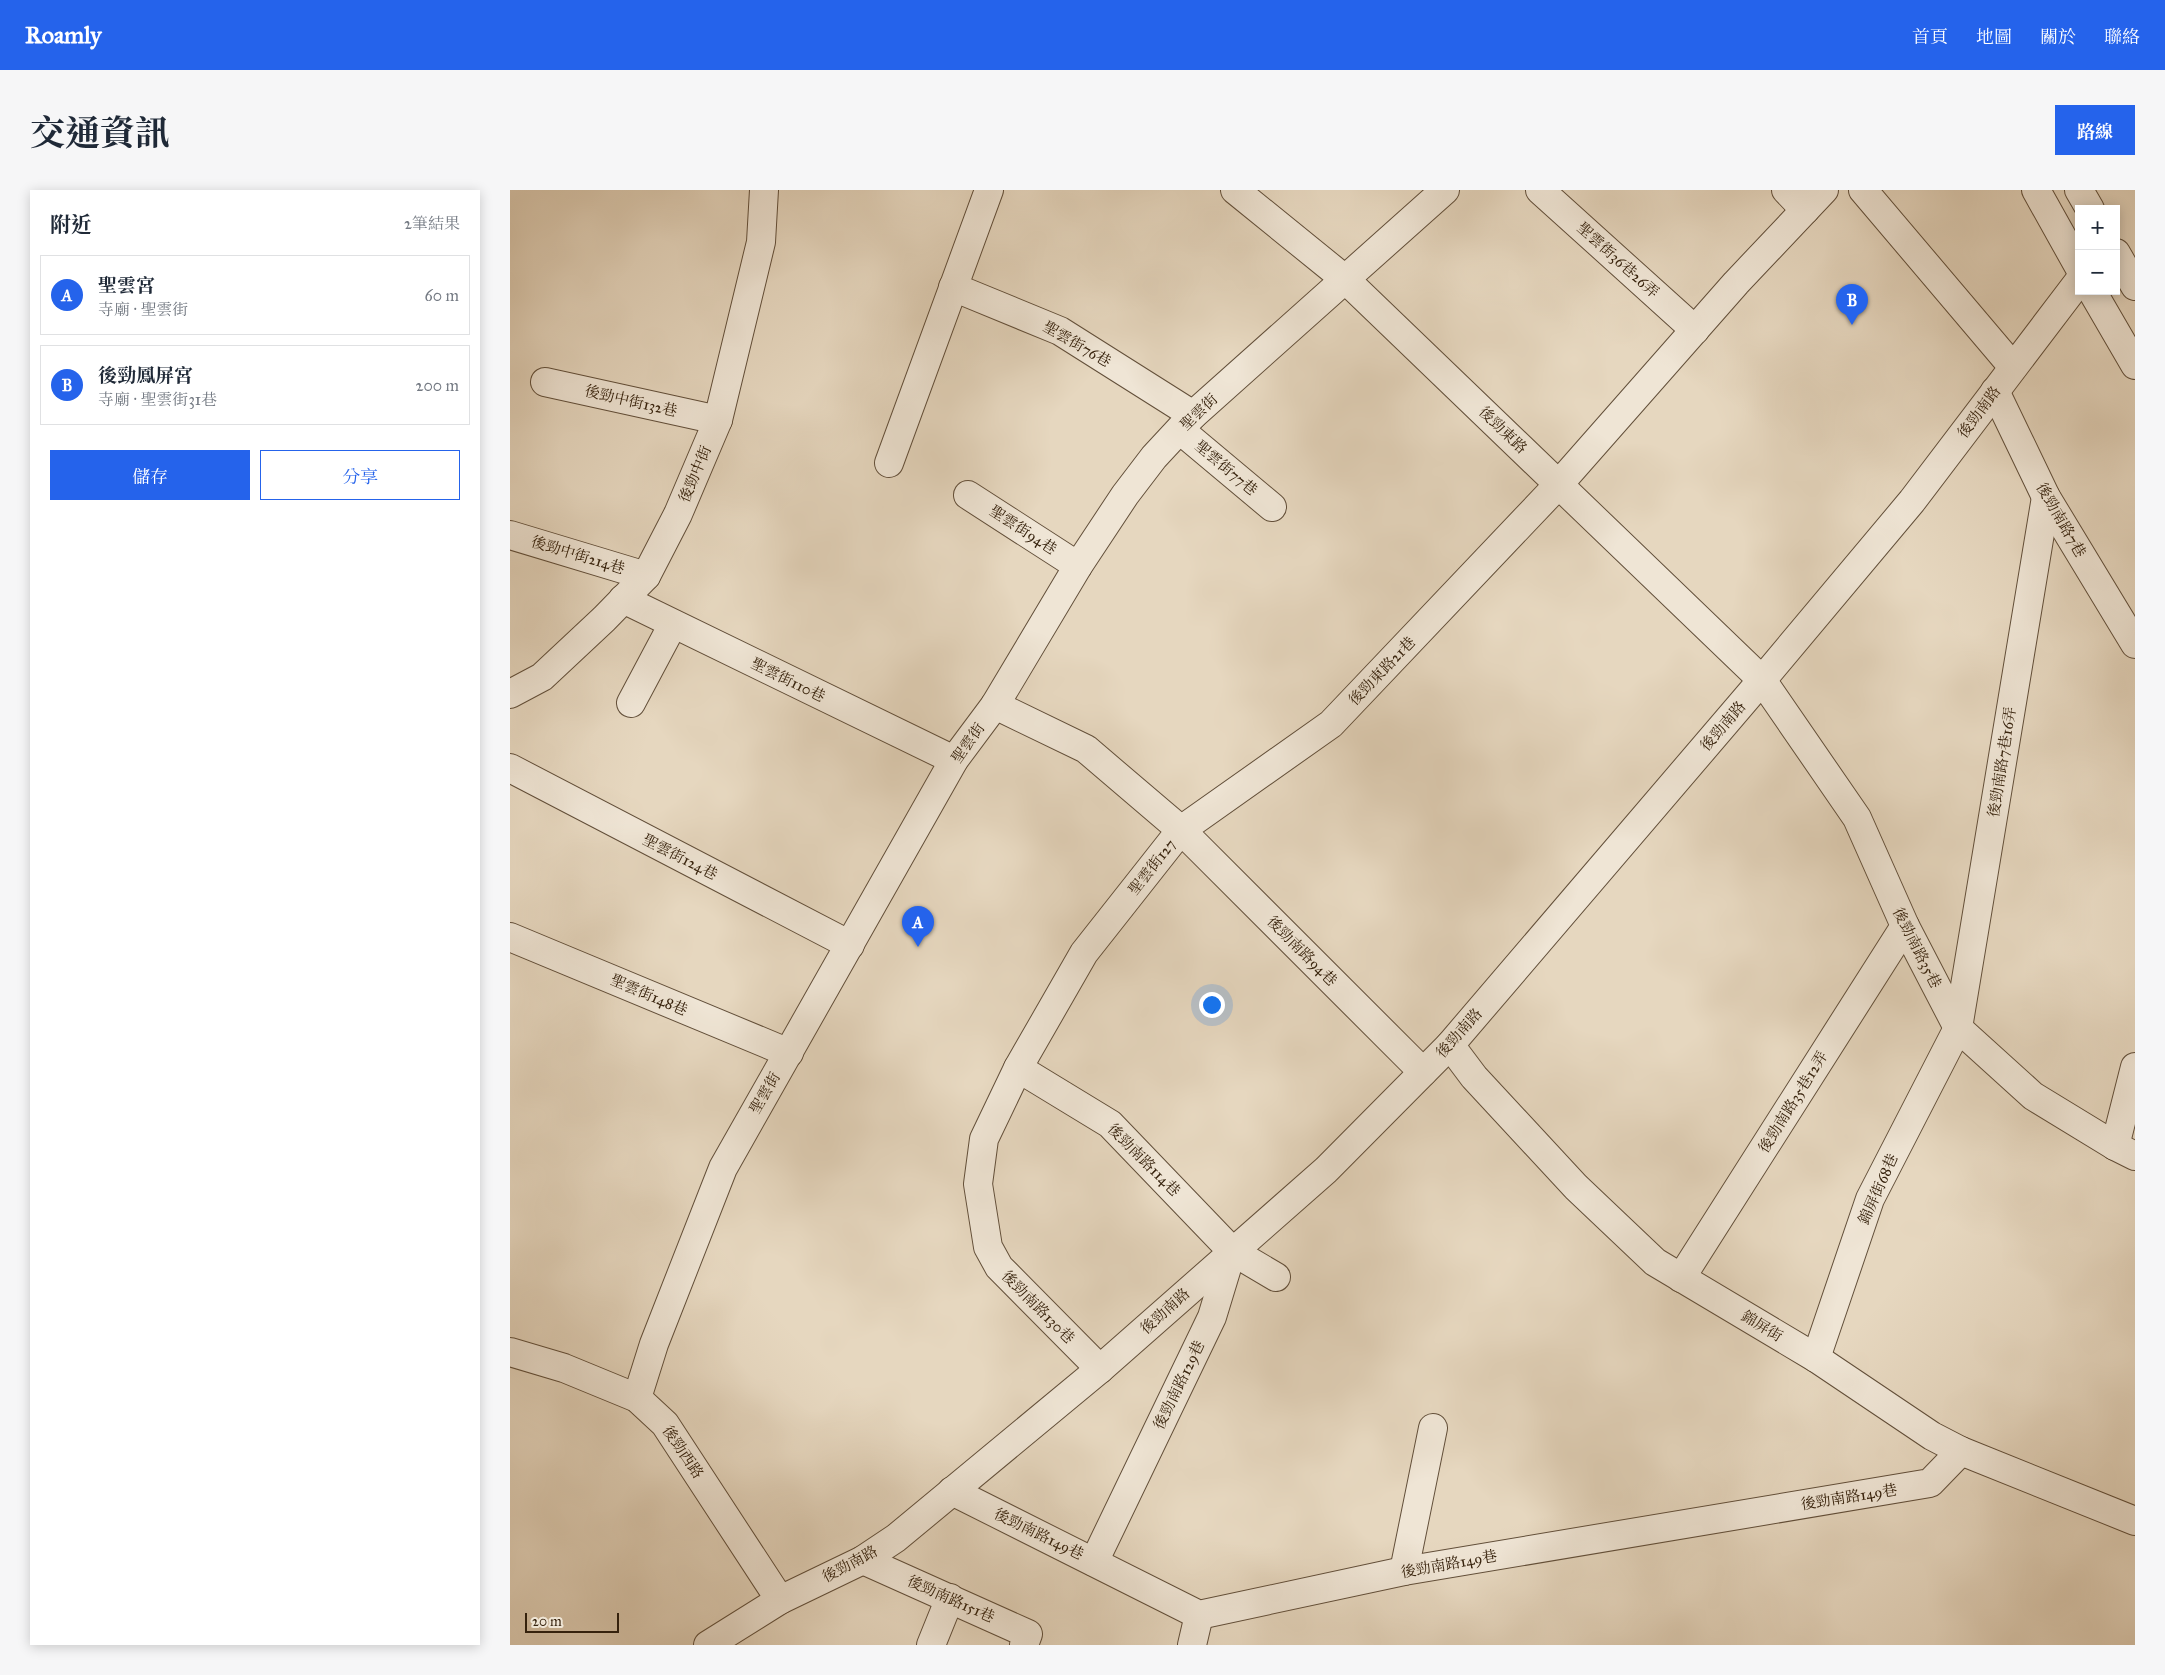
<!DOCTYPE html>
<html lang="zh-TW">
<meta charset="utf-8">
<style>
body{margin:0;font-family:"IM FELL Great Primer","Noto Serif TC",serif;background:#f6f6f7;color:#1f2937}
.controls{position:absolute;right:15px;top:15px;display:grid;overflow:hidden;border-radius:0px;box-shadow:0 2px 12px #0003}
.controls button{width:45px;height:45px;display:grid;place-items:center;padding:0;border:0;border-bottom:1px solid #e0e1e3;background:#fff;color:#1f2937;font:25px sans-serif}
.scale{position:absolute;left:15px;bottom:12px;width:94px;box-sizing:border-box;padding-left:5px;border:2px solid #36220d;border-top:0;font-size:14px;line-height:18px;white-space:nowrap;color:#36220d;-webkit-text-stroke:4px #efe5d5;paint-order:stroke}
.you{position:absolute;left:701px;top:814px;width:18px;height:18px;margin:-12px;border:4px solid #fff;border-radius:50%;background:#1a73e8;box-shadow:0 0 0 8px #1a73e833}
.badge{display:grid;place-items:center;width:32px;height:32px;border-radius:50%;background:#2563eb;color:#fff;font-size:16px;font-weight:700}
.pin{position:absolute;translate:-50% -41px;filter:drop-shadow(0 1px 2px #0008)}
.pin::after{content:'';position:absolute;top:26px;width:18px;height:15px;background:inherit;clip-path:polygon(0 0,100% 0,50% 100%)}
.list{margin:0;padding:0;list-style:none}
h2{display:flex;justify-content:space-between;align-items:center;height:65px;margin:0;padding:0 20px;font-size:21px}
h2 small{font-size:16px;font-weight:400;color:#747a83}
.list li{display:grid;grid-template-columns:32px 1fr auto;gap:15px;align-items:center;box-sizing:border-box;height:80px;margin:0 10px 10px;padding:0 10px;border:1px solid #e0e1e3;border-radius:0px}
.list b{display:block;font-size:19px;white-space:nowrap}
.list p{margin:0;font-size:16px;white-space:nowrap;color:#747a83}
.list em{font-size:16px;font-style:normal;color:#747a83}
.actions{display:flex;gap:10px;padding:15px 20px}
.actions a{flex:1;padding:11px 0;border:1px solid #2563eb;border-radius:0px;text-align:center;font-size:18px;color:#2563eb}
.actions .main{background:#2563eb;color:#fff}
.map{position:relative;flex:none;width:1625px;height:1455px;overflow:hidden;border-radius:0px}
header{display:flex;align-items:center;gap:30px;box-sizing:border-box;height:70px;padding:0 25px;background:#2563eb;color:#fff}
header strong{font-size:24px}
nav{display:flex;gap:28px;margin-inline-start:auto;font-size:18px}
.intro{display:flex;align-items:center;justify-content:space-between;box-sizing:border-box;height:120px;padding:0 30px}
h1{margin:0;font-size:35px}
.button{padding:12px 22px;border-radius:0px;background:#2563eb;color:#fff;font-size:18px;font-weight:700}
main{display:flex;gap:30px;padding:0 30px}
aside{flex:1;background:#fff;border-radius:0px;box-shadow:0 2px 12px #0003}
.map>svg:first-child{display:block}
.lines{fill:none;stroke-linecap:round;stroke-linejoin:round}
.minor-casing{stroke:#624f3a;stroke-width:30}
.minor{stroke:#efe5d5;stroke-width:28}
.labels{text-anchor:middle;stroke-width:4;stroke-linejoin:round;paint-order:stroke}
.street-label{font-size:15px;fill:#36220d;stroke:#efe5d5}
</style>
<header>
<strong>Roamly</strong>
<nav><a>首頁</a><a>地圖</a><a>關於</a><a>聯絡</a></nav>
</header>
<div class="intro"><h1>交通資訊</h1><a class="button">路線</a></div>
<main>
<aside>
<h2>附近<small>2筆結果</small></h2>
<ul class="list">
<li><span class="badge">A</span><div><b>聖雲宮</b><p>寺廟 · 聖雲街</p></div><em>60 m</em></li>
<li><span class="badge">B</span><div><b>後勁鳳屏宮</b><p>寺廟 · 聖雲街31巷</p></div><em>200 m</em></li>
</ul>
<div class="actions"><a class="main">儲存</a><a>分享</a></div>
</aside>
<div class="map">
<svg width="1625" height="1455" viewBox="0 0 1625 1455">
<rect width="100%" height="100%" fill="#e6d7bf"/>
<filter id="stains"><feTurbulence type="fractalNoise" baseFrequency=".004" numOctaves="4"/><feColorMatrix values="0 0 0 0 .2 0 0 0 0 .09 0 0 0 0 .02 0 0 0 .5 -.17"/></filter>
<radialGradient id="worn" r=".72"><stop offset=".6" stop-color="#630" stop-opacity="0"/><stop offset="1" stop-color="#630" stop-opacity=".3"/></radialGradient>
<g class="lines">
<defs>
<g id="minor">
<path d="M725 0 836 90 1252 490 1347 628 1395 736 1448 838 1523 906 1605 956 1625 966"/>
<path d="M1030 0 1185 140"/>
<path d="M1276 0 1295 20"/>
<path d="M1353 0 1503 177"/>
<path d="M1526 0 1569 77"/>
<path d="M1569 0 1580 19"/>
<path d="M1606 63 1625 96"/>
<path d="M443 97 550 141 683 225"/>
<path d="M1582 101 1625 175"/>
<path d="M35 192 208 230"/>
<path d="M1485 201 1536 307 1625 454"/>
<path d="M670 240 762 317"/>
<path d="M379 273 479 0"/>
<path d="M458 305 568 376"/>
<path d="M0 345 136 386"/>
<path d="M113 409 444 570"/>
<path d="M0 504 32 487 94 429 136 386 168 324 208 230 251 52 254 0"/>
<path d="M121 513 163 434"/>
<path d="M485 515 576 559 671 640 574 763 508 878 474 949 468 994 478 1057 489 1077 590 1179"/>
<path d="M0 578 340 755"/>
<path d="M0 747 279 863"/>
<path d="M940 855 964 887 1066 997 1145 1072 1306 1168 1422 1246 1451 1261 1625 1331"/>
<path d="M508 878 600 934 722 1061 766 1087"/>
<path d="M913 882 671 640 821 534 1049 294 1226 93 1314 0"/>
<path d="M1605 956 1625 877"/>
<path d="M1171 1088 1395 736"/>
<path d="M0 1162 54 1178 127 1208 155 1234 270 1410"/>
<path d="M1306 1168 1360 1009 1448 838 1536 307"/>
<path d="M127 1208 144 1154 213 978 444 570 485 515 568 376 615 305 644 267 683 225 935 0"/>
<path d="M442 1301 689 1425 894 1381 1420 1293 1451 1261"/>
<path d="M353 1370 518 1444 514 1455"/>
<path d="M584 1372 702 1127 722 1061"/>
<path d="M894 1381 923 1238"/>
<path d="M198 1455 270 1410 353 1370 386 1348 590 1179 816 980 940 855 1252 490 1402 311 1569 91"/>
<path d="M421 1455 440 1408"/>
<path d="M682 1455 689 1425"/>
</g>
</defs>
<use href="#minor" class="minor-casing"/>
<use href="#minor" class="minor"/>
</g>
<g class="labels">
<g class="street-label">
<text transform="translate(1108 70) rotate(42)" y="5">聖雲街36巷26弄</text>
<text transform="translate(567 154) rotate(30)" y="5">聖雲街76巷</text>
<text transform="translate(121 211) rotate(13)" y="5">後勁中街132巷</text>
<text transform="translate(689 222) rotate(-44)" y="5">聖雲街</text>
<text transform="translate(1469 222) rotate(-53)" y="5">後勁南路</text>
<text transform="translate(993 240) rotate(44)" y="5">後勁東路</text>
<text transform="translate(716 278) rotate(40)" y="5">聖雲街77巷</text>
<text transform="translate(185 284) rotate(-67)" y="5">後勁中街</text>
<text transform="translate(1551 330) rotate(60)" y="5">後勁南路7巷</text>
<text transform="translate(513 340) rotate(33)" y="5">聖雲街94巷</text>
<text transform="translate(68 365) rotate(17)" y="5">後勁中街214巷</text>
<text transform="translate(872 481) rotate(-46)" y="5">後勁東路21巷</text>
<text transform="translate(278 490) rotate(26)" y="5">聖雲街110巷</text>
<text transform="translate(1213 536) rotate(-49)" y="5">後勁南路</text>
<text transform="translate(458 553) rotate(-55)" y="5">聖雲街</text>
<text transform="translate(1492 572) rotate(-81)" y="5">後勁南路7巷16弄</text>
<text transform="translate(170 667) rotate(27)" y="5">聖雲街124巷</text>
<text transform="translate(642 677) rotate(-52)" y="5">聖雲街127</text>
<text transform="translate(1407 758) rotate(63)" y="5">後勁南路35巷</text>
<text transform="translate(792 761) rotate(45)" y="5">後勁南路94巷</text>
<text transform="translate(139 805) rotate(23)" y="5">聖雲街148巷</text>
<text transform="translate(949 843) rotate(-48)" y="5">後勁南路</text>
<text transform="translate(255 903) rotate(-60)" y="5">聖雲街</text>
<text transform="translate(1283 912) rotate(-58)" y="5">後勁南路35巷12弄</text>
<text transform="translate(634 970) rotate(45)" y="5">後勁南路114巷</text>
<text transform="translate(1368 999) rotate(-66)" y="5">錦屏街68巷</text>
<text transform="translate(528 1117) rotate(45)" y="5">後勁南路130巷</text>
<text transform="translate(655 1121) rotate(-42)" y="5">後勁南路</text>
<text transform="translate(1252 1136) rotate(31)" y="5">錦屏街</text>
<text transform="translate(669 1195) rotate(-64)" y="5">後勁南路129巷</text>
<text transform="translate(173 1262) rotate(56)" y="5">後勁西路</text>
<text transform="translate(1339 1307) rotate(-9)" y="5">後勁南路149巷</text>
<text transform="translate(529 1344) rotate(26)" y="5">後勁南路149巷</text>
<text transform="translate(340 1374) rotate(-28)" y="5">後勁南路</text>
<text transform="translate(939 1374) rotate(-10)" y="5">後勁南路149巷</text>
<text transform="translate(441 1409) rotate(24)" y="5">後勁南路151巷</text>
</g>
</g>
<rect width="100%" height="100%" filter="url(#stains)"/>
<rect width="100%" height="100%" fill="url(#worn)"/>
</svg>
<div class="controls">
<button>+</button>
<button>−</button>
</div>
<div class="scale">20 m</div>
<div class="you"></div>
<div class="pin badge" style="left:408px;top:757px">A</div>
<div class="pin badge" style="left:1342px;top:135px">B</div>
</div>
</main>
